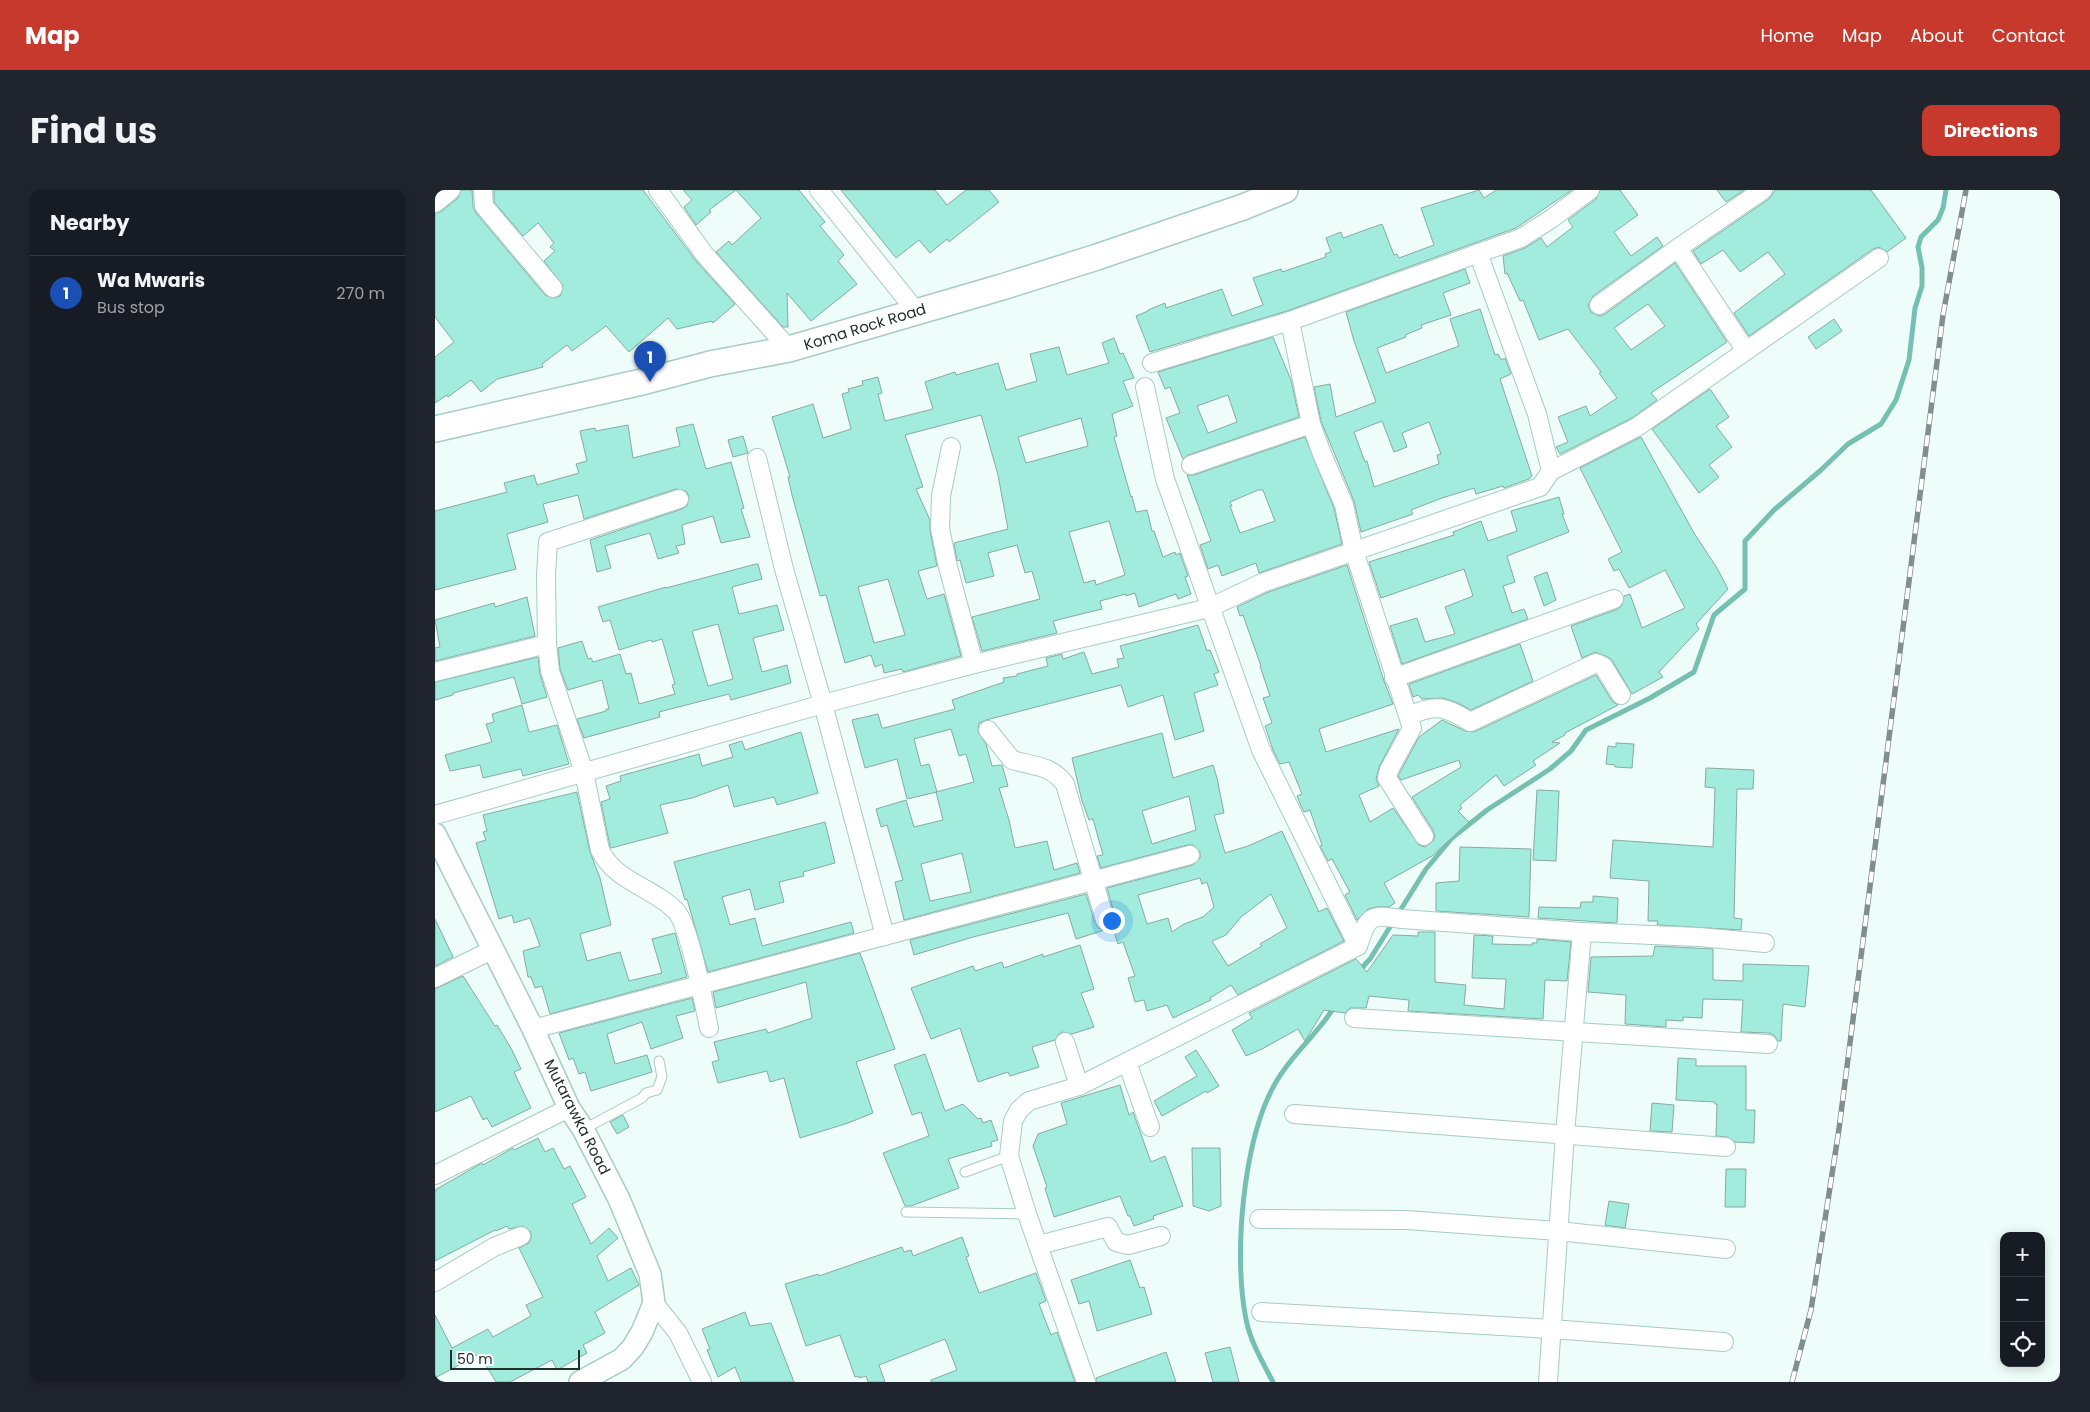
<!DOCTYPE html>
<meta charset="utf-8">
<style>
body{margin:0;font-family:Poppins,sans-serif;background:#20242c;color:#f1f3f6}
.controls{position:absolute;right:15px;bottom:15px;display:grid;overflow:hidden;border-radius:10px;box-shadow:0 2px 12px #0003}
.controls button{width:45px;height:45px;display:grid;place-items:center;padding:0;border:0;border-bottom:1px solid #363941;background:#171b24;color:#f1f3f6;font:25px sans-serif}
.scale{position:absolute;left:15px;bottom:12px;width:130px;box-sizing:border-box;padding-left:5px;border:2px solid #21302d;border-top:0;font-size:14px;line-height:18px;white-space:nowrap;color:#21302d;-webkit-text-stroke:4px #fff;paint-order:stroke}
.you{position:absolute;left:676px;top:730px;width:18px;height:18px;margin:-12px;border:4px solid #fff;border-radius:50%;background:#1a73e8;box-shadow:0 0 0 8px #1a73e833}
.badge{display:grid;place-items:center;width:32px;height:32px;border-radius:50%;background:#c6392c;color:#fff;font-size:16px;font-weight:700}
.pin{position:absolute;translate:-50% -41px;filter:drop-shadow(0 1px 2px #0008)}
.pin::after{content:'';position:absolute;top:26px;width:18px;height:15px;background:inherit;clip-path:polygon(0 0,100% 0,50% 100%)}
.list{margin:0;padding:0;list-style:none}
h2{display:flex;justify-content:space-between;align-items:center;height:65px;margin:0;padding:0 20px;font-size:21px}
h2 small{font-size:16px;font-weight:400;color:#9ea1a6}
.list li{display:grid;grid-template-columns:32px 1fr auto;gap:15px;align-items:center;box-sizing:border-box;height:75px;padding:0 20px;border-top:1px solid #363941}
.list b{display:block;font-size:19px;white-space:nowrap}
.list p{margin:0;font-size:16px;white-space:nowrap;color:#9ea1a6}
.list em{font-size:16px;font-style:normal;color:#9ea1a6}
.icon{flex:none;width:28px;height:28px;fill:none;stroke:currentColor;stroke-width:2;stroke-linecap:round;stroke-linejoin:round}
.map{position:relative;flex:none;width:1625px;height:1192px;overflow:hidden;border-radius:10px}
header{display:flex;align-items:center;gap:30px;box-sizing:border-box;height:70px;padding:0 25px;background:#c6392c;color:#fff}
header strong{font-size:24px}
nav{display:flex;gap:28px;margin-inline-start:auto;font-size:18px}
.intro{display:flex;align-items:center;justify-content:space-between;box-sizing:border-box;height:120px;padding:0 30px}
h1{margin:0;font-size:35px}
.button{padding:12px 22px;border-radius:10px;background:#c6392c;color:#fff;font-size:18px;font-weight:700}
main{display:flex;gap:30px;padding:0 30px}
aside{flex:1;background:#171b24;border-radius:10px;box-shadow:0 2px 12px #0003}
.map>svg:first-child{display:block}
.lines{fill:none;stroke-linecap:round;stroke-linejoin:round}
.stream{stroke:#75c0b1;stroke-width:5}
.building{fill:#a1ecdc;stroke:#86aba2;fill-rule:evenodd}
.service-casing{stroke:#a6ccc3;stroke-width:11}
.minor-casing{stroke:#a6ccc3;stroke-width:20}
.tertiary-casing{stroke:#a6ccc3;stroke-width:24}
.secondary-casing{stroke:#a6ccc3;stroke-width:28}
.service{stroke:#fff;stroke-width:9}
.minor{stroke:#fff;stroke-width:18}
.tertiary{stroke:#fff;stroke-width:21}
.secondary{stroke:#fff;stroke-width:25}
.rail-casing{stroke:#808f8c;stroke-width:5.5}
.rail{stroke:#fff;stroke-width:4;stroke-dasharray:11;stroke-linecap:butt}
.labels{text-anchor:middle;stroke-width:5;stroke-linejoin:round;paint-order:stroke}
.street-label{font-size:15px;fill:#21302d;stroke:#fff}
</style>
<header>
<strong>Map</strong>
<nav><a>Home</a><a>Map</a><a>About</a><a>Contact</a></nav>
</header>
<div class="intro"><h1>Find us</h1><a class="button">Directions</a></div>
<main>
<aside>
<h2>Nearby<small></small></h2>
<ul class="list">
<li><span class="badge" style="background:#1a4fb4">1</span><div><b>Wa Mwaris</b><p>Bus stop</p></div><em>270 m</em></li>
</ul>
</aside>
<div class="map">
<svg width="1625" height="1192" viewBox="0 0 1625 1192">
<rect width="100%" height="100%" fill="#eefdf9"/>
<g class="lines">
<g class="stream">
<path d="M924 781 935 769 991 679 1017 648 1052 620 1115 579 1136 561 1151 540 1215 508 1259 482 1279 425 1310 399V351L1339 320 1386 280 1413 254 1446 234 1461 210 1474 170 1480 118 1487 96V78L1483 57 1486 47 1503 30 1508 18 1511 0"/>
<path d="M838 1192C828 1173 815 1151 811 1129 798 1066 808 948 841 892 857 864 883 844 899 817"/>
</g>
</g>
<g class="building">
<path d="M26 0H37L38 17 41 23 110 105 119 108 125 106 128 96 109 71 120 61 115 57 119 53 103 33 88 46 59 12V0H208L261 71 300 114 278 133 277 131 242 139 233 128 194 162 171 136 137 161 132 155 107 174 108 177 62 189 46 202 36 190 13 207 12 205 0 213V167L19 152 0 127V23L7 21 23 8Z"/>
<path d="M248 0H364L390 32 385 36 409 65 403 71 422 94 376 131 352 103 353 137H348L281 62 294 51 297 55 326 28 301 0 274 20 276 22 261 35 249 17 257 10Z"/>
<path d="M406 0H500L512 15 531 0H554L564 12 514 52 512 49 495 63 484 50 461 68Z"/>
<path d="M1044 0 1049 8 1061 0H1137L1081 38 852 121 715 162 701 126 713 121V120L730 113 731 118 787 99 797 126 828 115 818 88 846 79 847 82 891 67 890 64 896 62 891 48 906 42 908 48 947 34 959 65 962 64 964 68 999 55 986 18Z"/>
<path d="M1165 0H1185L1203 25 1179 42 1196 66 1222 47 1228 56 1158 106 1153 116 1156 122 1165 126 1170 124 1240 73 1292 152 1216 203 1222 210 1197 228 1125 264 1121 257 1133 252 1123 227 1151 216 1155 226 1182 208 1164 183 1166 182 1133 139 1104 150 1088 110 1085 111 1072 83 1070 84 1068 66 1090 58 1106 48 1112 57 1138 37 1133 30 1161 9ZM1213 114 1230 136 1196 160 1179 138Z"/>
<path d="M1282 0H1309L1291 12Z"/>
<path d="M1340 0H1436L1471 48 1452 62 1444 57 1438 59 1314 146 1299 123 1350 84 1333 62 1305 82 1288 60 1266 74 1258 61 1334 9Z"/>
<path d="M1030 79 1035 93 1008 103 1016 125 986 135 987 138 970 145 971 147 942 158 951 183 1024 156 1015 129 1045 119 1060 165 1063 164 1066 170 1070 168 1076 184 1065 189 1097 286 1094 289 1069 298 1068 296 1041 304 1039 298 1007 308 976 320 978 324 926 342 919 311 886 231 879 197 895 194 901 227 941 212 919 151 911 122ZM947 231 959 262 972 257 967 243 994 232 1006 264 1002 265 1004 274 939 297 932 271 930 272 919 242Z"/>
<path d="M1399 129 1407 141 1381 159 1373 147Z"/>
<path d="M838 147 856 190 864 227 753 265 748 269 731 228 745 223 735 197 730 199 723 182ZM793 205 802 232 773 243 762 216Z"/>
<path d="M679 148 685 164 688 163 699 188 688 191 698 216 677 224 682 246 679 247 696 307 697 306 701 322 712 320 717 341H719L728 367 740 362 741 365 745 363 753 386 750 387 756 404 743 409 741 404 704 417 700 403 691 406V404L665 411 667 419 618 431 622 443 547 461 537 427 605 409 597 381 590 383 582 355 553 363 559 386 531 393 525 370 522 371 519 353 573 339 563 285 546 225 470 245 488 297 481 299 495 330V340L502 376 483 381 492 409 509 404 526 466 468 482 467 479 449 483 447 474 440 477 436 465 410 473 391 405 385 406 357 305 353 287H355L337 227 378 214 388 248 416 239 407 204 414 202 413 199 428 195 427 191 443 187 447 203 443 204 450 231 498 219 490 192 520 182 521 185 563 173 571 200 602 191 595 164 624 157 632 185 674 173 667 153ZM646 228 653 256 591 273 583 247ZM674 331 690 385 661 395 660 390 649 393 634 342ZM453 389 470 445 439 453 423 397Z"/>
<path d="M1275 199 1294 227 1281 236 1297 257 1274 275 1284 287 1264 303 1217 239Z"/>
<path d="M258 234 271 279 296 272 309 318 306 319 315 347 286 353 278 326 247 335 250 354 241 356 244 363 223 369 215 343 170 356 176 378 162 382 155 350 247 319 252 316 254 306 251 301 241 299 149 329 143 305 108 314 113 332 72 344 81 379 0 400V321L72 302 69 293 99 285 102 295 144 283 141 274 152 271 145 241 160 238 161 241 193 235 198 268 245 256 241 238Z"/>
<path d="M308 246 313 263 298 267 293 250Z"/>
<path d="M870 247 899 318 907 354 824 383 821 373 787 386 783 375 773 379 765 355 776 351 752 285H759ZM823 300H828L840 331 805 343 795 316H797L795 312Z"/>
<path d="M1206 247 1259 343 1282 378 1293 399 1261 434 1264 439 1224 482 1228 487 1197 504 1177 470 1173 467 1160 462 1147 468 1136 436 1183 419 1187 415 1189 406 1195 404 1207 438 1250 418 1230 380 1194 398 1184 379 1179 381 1173 369 1187 362 1145 278Z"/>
<path d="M1124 307 1129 324H1127L1134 342 1072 366 1080 392 1068 396 1077 423 1089 419 1093 429 967 474 955 436 982 428 990 452 1020 444 1010 417 1038 406 1029 379 946 408 934 372 1019 345 1018 342 1046 331 1053 351 1082 341 1076 321Z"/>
<path d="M321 374H323L327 389 297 397 304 424 342 415 349 440 318 448 327 482 352 475 356 493 296 510 294 504 224 522 225 527 149 548 142 529 171 521V519H174L167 490 133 500 125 479 123 458 147 451 153 469 156 468 158 472 185 464 191 484 196 483 204 514 240 504 237 495 240 494 227 449 217 452 216 450 184 460 175 430 168 432 163 417 231 397V398ZM283 434 298 489 273 496 257 441Z"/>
<path d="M912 375 949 491 958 514 884 539 891 562 964 539 944 577 941 589 944 596 924 605 935 632 958 618 984 655 990 657 998 651 1000 646 998 640 977 607 1026 577 1024 570 966 590 963 586 984 547 1007 530 1030 541 1039 542 1161 485 1177 511 1183 515 1130 543V545L1117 552 1125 553 1098 571 1101 575 1069 596 1061 585 1025 615 1027 618 1023 621 1034 632 997 666 949 693 960 713 954 717H941L933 719 922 730 910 705 915 702 897 669 893 671 885 656 887 655 875 620 869 622 866 616 862 606 867 604 854 572 845 574 838 560 830 536 837 533 828 508 835 506 825 476H826L808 425 805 426 802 417 831 403Z"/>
<path d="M1112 382 1121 410 1109 416 1099 387Z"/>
<path d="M92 407 100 446 0 471V458L5 457 0 430 59 413 60 417Z"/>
<path d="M763 435 772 461 775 460 784 482 779 484 783 495 759 503 769 541 740 550 728 505 693 517 686 495 551 530 544 533 543 542 551 554 557 576 567 575 573 596 564 598 574 630 580 658 612 651 619 680 642 673 645 683 469 730 460 692 468 690 452 635 446 637 441 619 471 610 479 637 508 630 501 602 539 592 531 564 524 566 516 539 479 549 486 576 494 574 502 602 472 609 462 569 430 578 417 530 443 524 447 538H449L520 519 517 510 569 492 568 488 582 486V484L613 476 611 468 627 464 628 469 649 462 657 484 684 477 682 469 689 468 685 456ZM527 663 536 702 495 711 486 674Z"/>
<path d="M1085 454 1098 491 1036 520 1023 513 1008 508 987 509 983 505 978 507 974 494Z"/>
<path d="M103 467 105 484 112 507 87 514 79 487 18 503V505L0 510V492Z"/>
<path d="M87 515 94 542 122 535 134 574 88 586 86 579 48 588 45 575 15 581 10 565 57 552 51 534 59 532 57 524Z"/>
<path d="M366 542 383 603 342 615 339 607 299 617 293 595 257 608 225 615 233 643 176 658 175 656 166 612 175 609 171 596 186 591 185 586 264 564 267 576 298 567 294 555 307 551 310 560Z"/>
<path d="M727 543 738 588 778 575 782 588 789 623 779 625 790 663 813 656 847 641 883 720V722L892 718 909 751 803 805 796 795 775 808 776 810 738 828 732 815 712 821 709 810 700 812 693 788 700 786 688 752 683 754 678 738 675 739 680 733V727L672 698 758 675 765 668V662L758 655H752L666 678 662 666 668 665 658 629 654 630 647 611 637 568ZM754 606 761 640 717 654 707 621ZM765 688 767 694 772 692 779 717 768 727 749 734 737 742 733 728 712 734 703 705ZM836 704 852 738 825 754 827 756 793 776 777 751 791 745 806 727Z"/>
<path d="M1181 553 1199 554 1197 578 1180 577V575L1171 574 1173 556 1181 557Z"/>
<path d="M1271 578 1319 580 1318 599H1302L1299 728 1307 729 1306 740 1222 735 1223 731H1213L1214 691 1175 688 1178 650 1278 657 1280 598 1270 597Z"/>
<path d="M1102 600 1124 601 1121 671 1098 670Z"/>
<path d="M142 602 155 662 165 688 176 735 145 744 152 771 185 762 194 791 227 783 217 749 240 743 252 787 115 824 107 796 100 798 96 787H93L88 761 105 756 95 728 79 733 77 725 64 729 41 653 51 650 48 642 52 641 48 625Z"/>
<path d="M390 632 400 673 368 682 369 686 344 692 349 712 320 720 315 699 287 707 295 735 320 728 327 756 416 732 419 743 273 782 252 709 250 710 239 672Z"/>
<path d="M1025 657 1096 659 1094 727 1001 721V693L1024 691Z"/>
<path d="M651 704 660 733 663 738 670 740 641 749 633 723 538 747 479 765 475 750Z"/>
<path d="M1158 706 1183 708 1182 733 1103 728 1104 717 1145 718 1146 712H1158Z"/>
<path d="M0 729 18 767 0 776Z"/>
<path d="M983 742H1000V792L1031 795 1029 815 1069 819 1071 789 1037 788 1039 745 1058 746 1057 754 1097 755V753H1102V749L1136 752 1132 791 1110 790 1108 829 973 821 974 810 934 806 931 818H915L910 823 889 820 870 851 863 839 827 859 811 866 797 840 817 828 814 823 921 769 932 782 958 745 983 746Z"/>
<path d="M645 755 659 799 646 803 659 837 637 844 627 842 623 845 620 850 597 857 604 877 575 886 573 882 543 892 525 838 496 849 476 798 538 776 540 781 567 772 569 778 608 764V767Z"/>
<path d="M1220 756 1278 759V790L1308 791V774L1374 776 1370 817 1348 814 1346 851H1343L1339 845 1334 843 1306 842 1308 810 1268 809 1267 828 1248 827V831L1231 830V837L1190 834 1191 805 1153 802 1156 767 1218 766Z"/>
<path d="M425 763 460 859 421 872 438 923 413 933 365 948 349 888 335 892 332 881 283 893 277 872 284 870 279 852 331 839 333 843 377 828 371 792 281 818 278 802Z"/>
<path d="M28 786 60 836 62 835 77 860 86 879 79 882 96 918 57 937 52 928 48 930 36 906 0 922V799Z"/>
<path d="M257 808 260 821 241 826 248 848 216 859 207 832 172 844 180 874 212 865 217 882 156 901 150 882 144 884 138 868 134 870 124 843Z"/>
<path d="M761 860 784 896 772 903 771 901 727 926 719 911 762 886 750 867Z"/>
<path d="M490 864 510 921 528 914 543 929 546 928 548 933 556 930 563 950 556 952 557 956 513 969 524 998 476 1016H470L448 963 494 946 486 922 477 925 459 875Z"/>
<path d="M1243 868 1261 869V876H1311V920H1320L1319 953 1300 952 1292 947 1281 946 1282 914H1280V912L1241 910Z"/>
<path d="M685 895 694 925 698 922 716 972 730 966 748 1016 718 1026 719 1029 699 1036 695 1026H693L685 1006 619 1027 610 998 612 997 598 956 603 944 632 934 626 913Z"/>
<path d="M1217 913 1239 915 1237 942 1215 941Z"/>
<path d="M188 925 194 937 182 944 175 932Z"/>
<path d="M103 948 110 962 118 958 129 979 135 976 151 1007 137 1014 156 1054 174 1038 183 1048 162 1066 173 1091 196 1078 204 1095 160 1122 170 1143 148 1155 152 1163 122 1180 117 1170 75 1192H61L44 1164 0 1188V1125L17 1158 53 1139 58 1147 96 1126 91 1115 108 1107 84 1058 94 1053 96 1048V1042L88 1036 74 1039 72 1036 61 1041 60 1040 0 1071V1000L47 973 48 975 78 958 79 960Z"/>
<path d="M757 958H785L786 1016 774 1021 758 1016Z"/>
<path d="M1291 979H1311L1310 1017H1290Z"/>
<path d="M1174 1011 1194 1014 1190 1038 1170 1035Z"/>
<path d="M527 1047 534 1066 531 1067 544 1103 601 1083 611 1111 604 1114 616 1145 622 1142 640 1192H496V1190L522 1180 510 1149 444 1175 450 1192H433L431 1186 424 1188V1186L420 1187 405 1145 371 1156 350 1094 383 1084 384 1086 467 1057 469 1062 476 1060 478 1066Z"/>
<path d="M695 1070 705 1098 709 1097 717 1124 662 1141 654 1111 644 1114 636 1090Z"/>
<path d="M310 1122 315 1136 336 1133 359 1192H306L300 1177 283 1187 272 1160 275 1159 267 1139Z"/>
<path d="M795 1157 804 1192H778L770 1163Z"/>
<path d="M731 1162 741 1192H661V1188Z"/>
</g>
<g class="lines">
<defs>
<g id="service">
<path d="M149 939 207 908 211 903 222 900 227 887 224 871"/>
<path d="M530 982 574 966"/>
<path d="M471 1022 592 1024"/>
</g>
<g id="minor">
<path d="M48 0 49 16 118 98"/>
<path d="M223 0 270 65 354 159"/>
<path d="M384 0 481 121"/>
<path d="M0 13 16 0"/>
<path d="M1243 58 1311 161"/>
<path d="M1164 115 1243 58 1328 0"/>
<path d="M855 131 876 234 887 264 909 315 919 361 977 538 954 580 952 588 989 646"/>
<path d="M717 173 855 131 1086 48 1116 29 1155 0"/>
<path d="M516 257 506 306 505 338 512 373 539 474"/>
<path d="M322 268 349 379 388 514 450 746"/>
<path d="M756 275 876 234"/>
<path d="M1116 281 1202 237 1444 68"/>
<path d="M244 309 113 352 111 385 112 454 115 481 149 582 165 660C180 692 218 697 241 721 255 737 269 814 274 838"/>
<path d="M0 482 112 454"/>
<path d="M959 488 1179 409"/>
<path d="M974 526C1000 513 1012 517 1035 532L1161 473 1168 476 1186 505"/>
<path d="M553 540 577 570C598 576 616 575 630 594L670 730"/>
<path d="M0 625 388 514 539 474 774 418 827 393 1105 297 1116 281 1102 224 1043 63"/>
<path d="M923 756C933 725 935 724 967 729L1147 742 1264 747 1330 753"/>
<path d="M0 788 59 759"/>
<path d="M919 828 1333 854"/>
<path d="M98 839 755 665"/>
<path d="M630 852 644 896 594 911 584 920 578 931 574 966 592 1024 651 1192"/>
<path d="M692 872 715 937"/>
<path d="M644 896 923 756 826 560 730 289 710 197"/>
<path d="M859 924 1291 957"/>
<path d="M0 985 134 918"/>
<path d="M824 1029 971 1030 1123 1041 1291 1059"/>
<path d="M604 1055 673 1037 681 1052 693 1055 726 1046"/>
<path d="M0 1092 59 1057 86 1046"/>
<path d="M219 1113 243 1143 267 1192"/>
<path d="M826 1122 1117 1139 1289 1152"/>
<path d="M1113 1192 1130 944 1147 742"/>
</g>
<path id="tertiary" d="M0 644 98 839 134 918 148 939 184 1009 215 1084 219 1113 207 1142 198 1157 187 1169 145 1192"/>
<path id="secondary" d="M0 239 211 191 275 174 354 159 567 97 662 67 808 17 850 0"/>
</defs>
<use href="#service" class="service-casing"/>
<use href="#minor" class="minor-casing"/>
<use href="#tertiary" class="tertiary-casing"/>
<use href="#secondary" class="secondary-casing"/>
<use href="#service" class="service"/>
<use href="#minor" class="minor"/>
<use href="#tertiary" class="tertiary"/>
<use href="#secondary" class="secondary"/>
<defs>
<path id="rail" d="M1357 1192 1376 1120 1404 939 1508 125 1531 0"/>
</defs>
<use href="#rail" class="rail-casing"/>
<use href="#rail" class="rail"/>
</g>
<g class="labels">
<g class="street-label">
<text transform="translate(430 137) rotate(-17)" y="5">Koma Rock Road</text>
<text transform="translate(142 927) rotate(63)" y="5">Mutarawka Road</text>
</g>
</g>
</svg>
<div class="controls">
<button>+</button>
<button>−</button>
<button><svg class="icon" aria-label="locate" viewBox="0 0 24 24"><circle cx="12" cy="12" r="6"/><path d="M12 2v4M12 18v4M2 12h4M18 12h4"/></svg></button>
</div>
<div class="scale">50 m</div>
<div class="you"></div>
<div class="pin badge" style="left:215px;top:192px;background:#1a4fb4">1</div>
</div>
</main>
